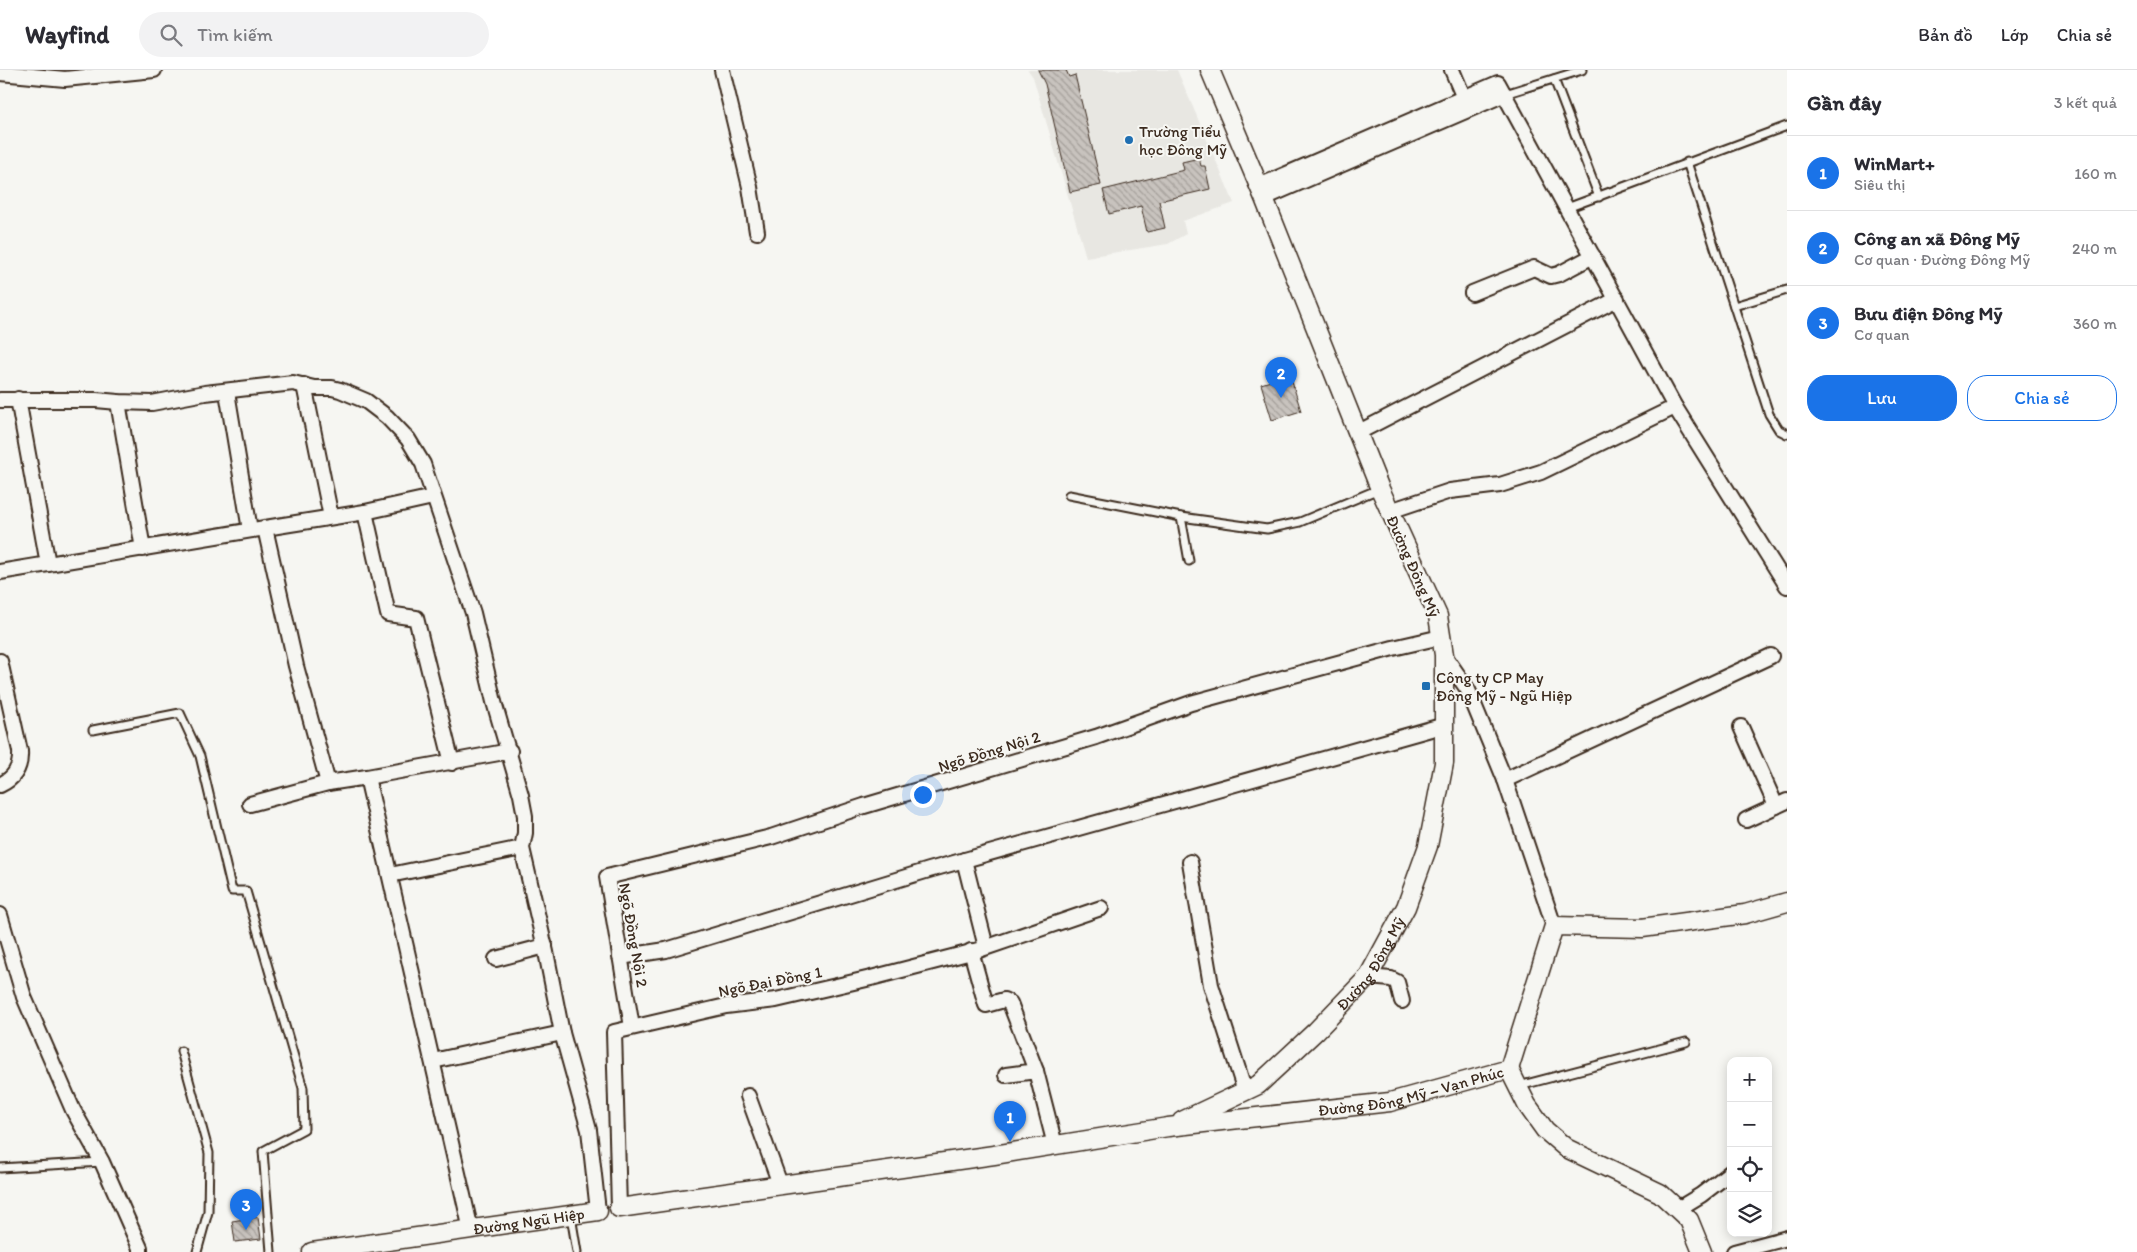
<!DOCTYPE html>
<html lang="vi">
<meta charset="utf-8">
<style>
body{margin:0;font-family:Itim,sans-serif;background:#f2f2f3;color:#2b2b33}
.controls{position:absolute;right:15px;bottom:15px;display:grid;overflow:hidden;border-radius:10px;box-shadow:0 2px 12px #0003}
.controls button{width:45px;height:45px;display:grid;place-items:center;padding:0;border:0;border-bottom:1px solid #e1e1e2;background:#fff;color:#2b2b33;font:25px sans-serif}
.you{position:absolute;left:922px;top:724px;width:18px;height:18px;margin:-12px;border:4px solid #fff;border-radius:50%;background:#1a73e8;box-shadow:0 0 0 8px #1a73e833}
.badge{display:grid;place-items:center;width:32px;height:32px;border-radius:50%;background:#1a73e8;color:#fff;font-size:16px;font-weight:700}
.pin{position:absolute;translate:-50% -41px;filter:drop-shadow(0 1px 2px #0008)}
.pin::after{content:'';position:absolute;top:26px;width:18px;height:15px;background:inherit;clip-path:polygon(0 0,100% 0,50% 100%)}
.list{margin:0;padding:0;list-style:none}
h2{display:flex;justify-content:space-between;align-items:center;height:65px;margin:0;padding:0 20px;font-size:21px}
h2 small{font-size:16px;font-weight:400;color:#7c7c81}
.list li{display:grid;grid-template-columns:32px 1fr auto;gap:15px;align-items:center;box-sizing:border-box;height:75px;padding:0 20px;border-top:1px solid #e1e1e2}
.list b{display:block;font-size:19px;white-space:nowrap}
.list p{margin:0;font-size:16px;white-space:nowrap;color:#7c7c81}
.list em{font-size:16px;font-style:normal;color:#7c7c81}
.actions{display:flex;gap:10px;padding:15px 20px}
.actions a{flex:1;padding:11px 0;border:1px solid #1a73e8;border-radius:20px;text-align:center;font-size:18px;color:#1a73e8}
.actions .main{background:#1a73e8;color:#fff}
.icon{flex:none;width:28px;height:28px;fill:none;stroke:currentColor;stroke-width:2;stroke-linecap:round;stroke-linejoin:round}
.map{position:relative;flex:none;width:1787px;height:1182px;overflow:hidden}
header{display:flex;align-items:center;gap:30px;box-sizing:border-box;height:70px;padding:0 25px;background:#fff;border-bottom:1px solid #e1e1e2}
header strong{font-size:24px}
nav{display:flex;gap:28px;margin-inline-start:auto;font-size:18px}
.search{width:350px;height:45px;background:#f2f2f3;display:flex;align-items:center;gap:12px;box-sizing:border-box;padding:0 18px;border-radius:28px;color:#7c7c81;font-size:19px}
main{display:flex}
aside{flex:1;background:#fff}
.map>svg:first-child{display:block}
.built{fill:#e8e7e2}
.building{fill:url(#building-back-hatch);stroke:#3b2a1e}
.lines{fill:none;stroke-linecap:round;stroke-linejoin:round}
.service-casing{stroke:#3b2a1e;stroke-width:11}
.minor-casing{stroke:#3b2a1e;stroke-width:18}
.tertiary-casing{stroke:#3b2a1e;stroke-width:21}
.service{stroke:#f6f6f2;stroke-width:7}
.minor{stroke:#f6f6f2;stroke-width:14}
.tertiary{stroke:#f6f6f2;stroke-width:18}
.poi-dot{fill:#1f6fb2;stroke:#f6f6f2;stroke-width:2}
.labels{text-anchor:middle;stroke-width:4;stroke-linejoin:round;paint-order:stroke}
.poi-label{font-size:16px;fill:#3b2a1e;stroke:#f6f6f2;text-anchor:start}
.street-label{font-size:16px;fill:#3b2a1e;stroke:#f6f6f2}
</style>
<header>
<strong>Wayfind</strong>
<div class="search"><svg class="icon" aria-label="search" viewBox="0 0 24 24"><circle cx="10" cy="10" r="6"/><path d="M15 15l6 6"/></svg>Tìm kiếm</div>
<nav><a>Bản đồ</a><a>Lớp</a><a>Chia sẻ</a></nav>
</header>
<main>
<div class="map">
<svg width="1787" height="1182" viewBox="0 0 1787 1182">
<defs>
<pattern id="building-back-hatch" width="6" height="6" patternUnits="userSpaceOnUse" patternTransform="scale(1.25)"><rect width="6" height="6" fill="#c8c3be"/><path d="M-1 5l2 2M0 0l6 6M5-1l2 2" fill="none" stroke="#a49f9a"/></pattern>
</defs>
<rect width="100%" height="100%" fill="#f6f6f2"/>
<filter id="ink" filterUnits="userSpaceOnUse"><feTurbulence type="fractalNoise" baseFrequency=".02" numOctaves="2"/><feDisplacementMap in="SourceGraphic" scale="10" xChannelSelector="R" yChannelSelector="G"/><feConvolveMatrix kernelMatrix="1 2 1 2 8 2 1 2 1" color-interpolation-filters="sRGB"/></filter>
<g filter="url(#ink)">
<path class="built" d="M1028 0H1177L1234 133 1183 151 1186 164 1168 174 1086 187 1033 7Z"/>
<g class="building">
<path d="M1038 0H1066L1069 7 1075 5 1101 115 1070 122 1045 14Z"/>
<path d="M1199 88 1201 96H1205L1210 119 1159 131 1165 158 1147 162 1141 136 1109 144 1103 120 1184 100 1182 92Z"/>
<path d="M1290 305 1301 341 1272 350 1261 314Z"/>
<path d="M258 1147 261 1169 235 1172 232 1151Z"/>
</g>
<g class="lines">
<defs>
<g id="service">
<path d="M1554 9 1599 127"/>
<path d="M1505 24 1582 0"/>
<path d="M1687 92 1769 344 1779 360 1787 364"/>
<path d="M1567 138 1787 56"/>
<path d="M1734 236 1787 220"/>
<path d="M1069 425 1181 447 1267 459 1300 452 1379 419"/>
<path d="M1181 447 1189 491"/>
<path d="M93 660 180 643 200 686 232 821H246L303 1018 304 1059 263 1081 271 1182"/>
<path d="M181 981 209 1083 208 1142 197 1182"/>
<path d="M1519 1016 1686 972"/>
<path d="M0 1098 102 1092"/>
<path d="M571 1146 577 1182"/>
</g>
<g id="minor">
<path d="M722 0 750 117 757 162"/>
<path d="M1452 0 1464 28"/>
<path d="M0 3 65 9 154 0"/>
<path d="M1259 116 1498 13 1675 337 1787 516"/>
<path d="M1264 128 1505 24"/>
<path d="M1472 223 1534 198 1551 206 1559 204 1593 186"/>
<path d="M304 315 331 447"/>
<path d="M227 322 250 460"/>
<path d="M18 329 48 494"/>
<path d="M0 330H96L118 332 152 333 205 323 293 313 314 318H332L340 320 366 331 387 347 408 369 423 394 473 543 494 632 521 725 525 746V763L522 778 546 882 562 963 589 1060 598 1141"/>
<path d="M118 332 143 479"/>
<path d="M1357 363 1617 229"/>
<path d="M433 427 365 442 265 458 296 596 328 713 367 707 471 1160"/>
<path d="M1390 441 1450 421 1500 415 1541 402 1675 337"/>
<path d="M365 442 388 544 416 548 452 693"/>
<path d="M0 502 265 458"/>
<path d="M1444 585 1468 620 1505 710 1554 856"/>
<path d="M0 591 20 681C21 697 15 708 0 715"/>
<path d="M1741 657 1776 736"/>
<path d="M367 707 510 681"/>
<path d="M1505 710 1771 586"/>
<path d="M250 734 328 713"/>
<path d="M1746 750 1787 731"/>
<path d="M964 790 986 877"/>
<path d="M1190 792 1211 915 1245 1021"/>
<path d="M390 805 522 778"/>
<path d="M0 845 24 927 73 1040 102 1092 140 1178V1182"/>
<path d="M971 881 986 935 1004 930 1010 933 1036 1001"/>
<path d="M620 887 666 880 929 800 1445 655"/>
<path d="M496 889 545 876"/>
<path d="M1368 907 1391 909 1397 912 1402 931"/>
<path d="M632 957 607 807 771 767 864 736 1096 667 1191 633 1393 578 1441 567"/>
<path d="M433 991 562 963"/>
<path d="M1006 1005 1036 1001 1055 1075"/>
<path d="M748 1026 780 1114"/>
<path d="M619 1138 614 962 726 936 776 930 871 908 979 880 1101 838"/>
<path d="M1678 1139 1701 1125 1731 1102"/>
<path d="M1734 1182 1787 1168"/>
</g>
<g id="tertiary">
<path d="M1509 999 1527 1035 1545 1060 1566 1078 1660 1123 1689 1150 1702 1182"/>
<path id="s1" d="M1182 1051 1258 1015 1316 961 1368 907 1406 837 1428 776 1444 693V585L1438 546 1380 419 1264 128 1210 0"/>
<path id="s2" d="M619 1138 994 1085 1168 1057 1390 1032 1509 999 1554 856 1642 858 1745 844 1787 832"/>
<path id="s3" d="M312 1182 598 1141"/>
</g>
</defs>
<use href="#service" class="service-casing"/>
<use href="#minor" class="minor-casing"/>
<use href="#tertiary" class="tertiary-casing"/>
<use href="#service" class="service"/>
<use href="#minor" class="minor"/>
<use href="#tertiary" class="tertiary"/>
</g>
</g>
<g class="poi-dot">
<circle cx="1129" cy="70" r="5"/>
<rect x="1421" y="611" width="10" height="10" rx="2.5"/>
</g>
<g class="labels">
<g class="poi-label">
<text x="1139" y="67">Trường Tiểu<tspan x="1139" dy="18">học Đông Mỹ</tspan></text>
<text x="1436" y="613">Công ty CP May<tspan x="1436" dy="18">Đông Mỹ - Ngũ Hiệp</tspan></text>
</g>
<g class="street-label">
<text transform="translate(1414 496) rotate(66)" y="6">Đường Đông Mỹ</text>
<text transform="translate(989 681) rotate(-17)" y="6">Ngõ Đồng Nội 2</text>
<text transform="translate(634 865) rotate(80)" y="6">Ngõ Đồng Nội 2</text>
<text dy="6" stroke="none"><textPath href="#s1" startOffset="251">Đường Đông Mỹ</textPath></text>
<text transform="translate(770 911) rotate(-11)" y="6">Ngõ Đại Đồng 1</text>
<text dy="6" stroke="none"><textPath href="#s2" startOffset="801">Đường Đông Mỹ – Vạn Phúc</textPath></text>
<text dy="6" stroke="none"><textPath href="#s3" startOffset="219">Đường Ngũ Hiệp</textPath></text>
</g>
</g>
</svg>
<div class="controls">
<button>+</button>
<button>−</button>
<button><svg class="icon" aria-label="locate" viewBox="0 0 24 24"><circle cx="12" cy="12" r="6"/><path d="M12 2v4M12 18v4M2 12h4M18 12h4"/></svg></button>
<button><svg class="icon" aria-label="layers" viewBox="0 0 24 24"><path d="M12 4l9 5-9 5-9-5zM3 14l9 5 9-5"/></svg></button>
</div>
<div class="you"></div>
<div class="pin badge" style="left:1010px;top:1072px">1</div>
<div class="pin badge" style="left:1281px;top:328px">2</div>
<div class="pin badge" style="left:246px;top:1160px">3</div>
</div>
<aside>
<h2>Gần đây<small>3 kết quả</small></h2>
<ul class="list">
<li><span class="badge">1</span><div><b>WinMart+</b><p>Siêu thị</p></div><em>160 m</em></li>
<li><span class="badge">2</span><div><b>Công an xã Đông Mỹ</b><p>Cơ quan · Đường Đông Mỹ</p></div><em>240 m</em></li>
<li><span class="badge">3</span><div><b>Bưu điện Đông Mỹ</b><p>Cơ quan</p></div><em>360 m</em></li>
</ul>
<div class="actions"><a class="main">Lưu</a><a>Chia sẻ</a></div>
</aside>
</main>
